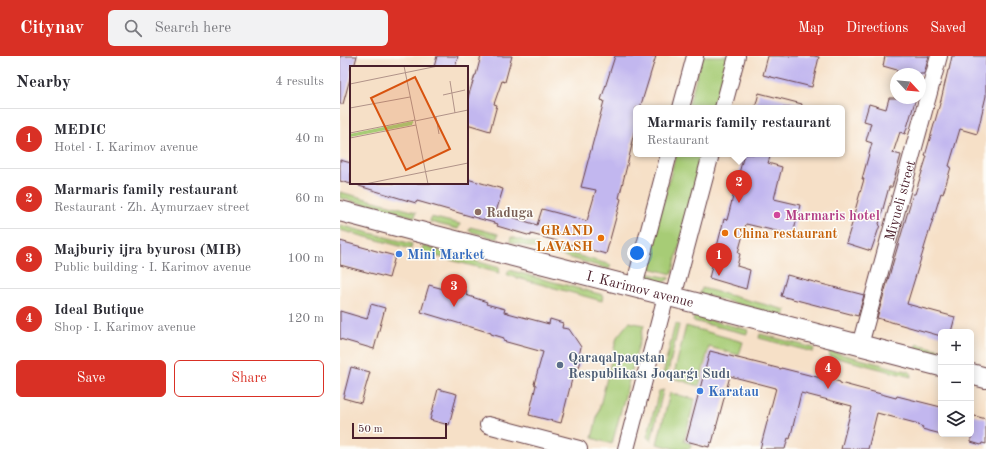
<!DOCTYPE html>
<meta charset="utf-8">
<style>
body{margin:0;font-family:"Old Standard TT",serif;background:#f2f2f3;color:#2b2b33}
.controls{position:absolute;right:12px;bottom:12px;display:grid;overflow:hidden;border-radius:6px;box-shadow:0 2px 10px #0003}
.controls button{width:36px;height:36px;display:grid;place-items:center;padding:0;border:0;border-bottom:1px solid #e1e1e2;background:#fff;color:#2b2b33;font:20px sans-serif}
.compass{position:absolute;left:550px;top:12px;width:36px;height:36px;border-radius:50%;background:#fff;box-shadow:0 2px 10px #0003;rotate:116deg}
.scale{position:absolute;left:12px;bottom:10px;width:95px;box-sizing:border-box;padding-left:4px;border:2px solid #4a1f2b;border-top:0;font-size:11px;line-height:14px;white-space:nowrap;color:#4a1f2b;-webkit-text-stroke:3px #fdfcf7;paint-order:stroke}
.you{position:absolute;left:297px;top:197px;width:14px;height:14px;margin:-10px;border:3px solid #fff;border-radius:50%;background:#1a73e8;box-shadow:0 0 0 6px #1a73e833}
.badge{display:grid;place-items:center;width:26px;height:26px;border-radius:50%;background:#d93025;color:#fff;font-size:13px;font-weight:700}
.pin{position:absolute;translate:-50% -33px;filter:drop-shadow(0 1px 2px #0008)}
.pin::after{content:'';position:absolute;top:21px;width:14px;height:12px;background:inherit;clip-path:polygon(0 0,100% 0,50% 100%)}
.popup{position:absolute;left:293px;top:49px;width:212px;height:52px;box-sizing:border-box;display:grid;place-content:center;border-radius:6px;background:#fff;filter:drop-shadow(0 1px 3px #0005);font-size:13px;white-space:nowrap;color:#7c7c81}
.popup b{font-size:15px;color:#2b2b33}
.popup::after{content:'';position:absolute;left:50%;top:100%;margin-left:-8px;border:8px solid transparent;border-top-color:#fff}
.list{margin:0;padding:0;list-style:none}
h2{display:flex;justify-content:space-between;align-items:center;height:52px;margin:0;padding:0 16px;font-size:17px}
h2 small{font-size:13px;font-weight:400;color:#7c7c81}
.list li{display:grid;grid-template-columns:26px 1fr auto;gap:12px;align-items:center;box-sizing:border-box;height:60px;padding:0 16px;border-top:1px solid #e1e1e2}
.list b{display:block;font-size:15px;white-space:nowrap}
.list p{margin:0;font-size:13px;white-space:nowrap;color:#7c7c81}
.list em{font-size:13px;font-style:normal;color:#7c7c81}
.actions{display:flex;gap:8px;padding:12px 16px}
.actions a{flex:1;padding:9px 0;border:1px solid #d93025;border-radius:6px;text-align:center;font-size:14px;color:#d93025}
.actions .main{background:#d93025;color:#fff}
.icon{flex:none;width:22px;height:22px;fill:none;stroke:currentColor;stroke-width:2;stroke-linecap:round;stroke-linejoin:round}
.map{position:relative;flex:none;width:646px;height:393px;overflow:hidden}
header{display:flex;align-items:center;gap:24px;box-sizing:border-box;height:56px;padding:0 20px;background:#d93025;color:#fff}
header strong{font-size:19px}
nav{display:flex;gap:22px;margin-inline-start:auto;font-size:14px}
.search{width:280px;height:36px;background:#f2f2f3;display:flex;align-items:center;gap:10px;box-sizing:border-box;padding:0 14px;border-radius:6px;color:#7c7c81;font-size:15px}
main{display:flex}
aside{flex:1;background:#fff}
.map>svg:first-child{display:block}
.green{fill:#a7cc76;stroke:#787650}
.building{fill:#c2b7ef}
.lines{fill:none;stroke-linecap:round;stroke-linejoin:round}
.minor-casing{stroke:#643c42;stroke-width:18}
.major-casing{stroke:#643c42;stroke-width:22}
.minor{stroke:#fff;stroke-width:16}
.major{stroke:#fff;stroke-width:20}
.education-dot{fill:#8d6e63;stroke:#fdfcf7;stroke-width:1.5}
.hotel-dot{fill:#d1479c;stroke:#fdfcf7;stroke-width:1.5}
.food-dot{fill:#e8710a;stroke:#fdfcf7;stroke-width:1.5}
.shop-dot{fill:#3f7fe0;stroke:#fdfcf7;stroke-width:1.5}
.service-dot{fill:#5c6f8a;stroke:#fdfcf7;stroke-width:1.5}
.labels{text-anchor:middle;stroke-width:3;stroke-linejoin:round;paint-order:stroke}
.street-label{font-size:14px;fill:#4a1f2b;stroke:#fdfcf7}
.education-label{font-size:14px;font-weight:bold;fill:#785e54;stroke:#fdfcf7;text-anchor:start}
.hotel-label{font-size:14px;font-weight:bold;fill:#b23c85;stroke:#fdfcf7;text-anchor:start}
.food-label{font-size:14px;font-weight:bold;fill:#c56008;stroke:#fdfcf7;text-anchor:end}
.shop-label{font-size:14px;font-weight:bold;fill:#366cbe;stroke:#fdfcf7;text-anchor:start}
.service-label{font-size:14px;font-weight:bold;fill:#4e5e75;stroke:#fdfcf7;text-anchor:start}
.inset-road{fill:none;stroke:#b19389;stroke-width:1}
.view{fill:#d8530f;fill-opacity:0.15;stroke:#d8530f;stroke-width:2}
.inset-edge{fill:none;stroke:#4a1f2b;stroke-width:2}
</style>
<header>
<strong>Citynav</strong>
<div class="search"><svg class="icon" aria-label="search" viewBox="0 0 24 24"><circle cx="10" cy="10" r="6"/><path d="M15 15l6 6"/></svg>Search here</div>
<nav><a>Map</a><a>Directions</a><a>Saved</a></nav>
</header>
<main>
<aside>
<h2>Nearby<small>4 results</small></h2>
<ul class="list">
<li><span class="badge">1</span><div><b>MEDIC</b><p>Hotel · I. Karimov avenue</p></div><em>40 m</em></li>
<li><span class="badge">2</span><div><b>Marmaris family restaurant</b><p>Restaurant · Zh. Aymurzaev street</p></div><em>60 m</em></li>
<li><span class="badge">3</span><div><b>Majburiy ijra byurosı (MIB)</b><p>Public building · I. Karimov avenue</p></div><em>100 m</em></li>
<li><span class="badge">4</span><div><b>Ideal Butique</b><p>Shop · I. Karimov avenue</p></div><em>120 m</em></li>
</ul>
<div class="actions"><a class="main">Save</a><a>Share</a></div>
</aside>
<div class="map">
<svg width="646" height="393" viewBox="0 0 646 393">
<rect width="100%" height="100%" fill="#fdfcf7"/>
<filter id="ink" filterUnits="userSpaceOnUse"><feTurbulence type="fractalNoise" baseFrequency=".025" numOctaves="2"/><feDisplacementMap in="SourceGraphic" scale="8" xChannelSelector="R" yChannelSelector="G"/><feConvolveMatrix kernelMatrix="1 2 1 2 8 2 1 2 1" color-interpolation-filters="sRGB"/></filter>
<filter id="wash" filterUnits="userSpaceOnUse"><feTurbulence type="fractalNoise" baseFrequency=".012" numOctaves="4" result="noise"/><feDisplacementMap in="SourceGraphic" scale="16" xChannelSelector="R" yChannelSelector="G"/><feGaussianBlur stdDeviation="0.9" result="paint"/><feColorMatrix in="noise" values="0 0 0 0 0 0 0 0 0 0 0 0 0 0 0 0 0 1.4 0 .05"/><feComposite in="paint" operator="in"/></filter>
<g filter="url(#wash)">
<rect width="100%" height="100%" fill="#f6e0c7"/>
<g class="green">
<path d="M362 0H390L376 52H348Z"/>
<path d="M336 98H364L332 218 309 212 307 208Z"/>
<path d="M0 136 76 156 75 161 0 142Z"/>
<path d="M91 161 120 168 118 173 90 166Z"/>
<path d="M0 169 72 188 71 193 0 174Z"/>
<path d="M130 171 158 178 157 183 129 175Z"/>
<path d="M171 181 199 189 198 193 170 186Z"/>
<path d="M83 190 160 212 159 217 81 196Z"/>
<path d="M208 191 271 209 269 213 206 195Z"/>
<path d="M169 214 263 239 262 245 167 219Z"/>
<path d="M305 217 330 222 323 227 309 224Z"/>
<path d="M362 232 446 254 444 260 360 238Z"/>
<path d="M354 260 408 274 407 278 353 265Z"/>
<path d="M289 266 304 269 272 388 252 382 277 281Z"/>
<path d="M335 268 339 269 327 320 323 318Z"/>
<path d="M346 270 403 286 399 299 369 291 359 330 333 322Z"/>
<path d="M420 278 474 292 473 296 419 282Z"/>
<path d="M577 288 601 294V299L576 293Z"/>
<path d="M489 295 570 316 571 321 490 300Z"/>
<path d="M324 334 323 335 311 385 307 381 319 335Z"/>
<path d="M330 337 355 343 344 385 351 388 350 393H336L317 388Z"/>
</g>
<g id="blocks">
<g class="building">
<path d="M0 0H17L14 11H11V19L3 48H0Z"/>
<path d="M97 0H118L115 11H94Z"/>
<path d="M141 0H172L165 26 162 25 154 48 157 49 150 75 127 68V46L129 38 135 19H136Z"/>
<path d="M275 0H316L300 52H296V68L291 89H292L279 142 281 143 266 198 191 178V180L157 170 158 168 77 145 76 147 19 130V127H127V123L163 133 156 156 197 169 202 153 247 165 256 134 241 131 264 45 261 44Z"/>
<path d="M428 0H474L479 1 472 31 423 19Z"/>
<path d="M545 0H589L584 18H556L557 14 543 10Z"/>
<path d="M612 0H646V40L641 61V62L637 78 620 73 609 110 611 111 603 138 601 137 567 248 615 261 611 276H601V280L537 262 552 210 573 138H575L587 100H585L601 44 608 14H609Z"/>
<path d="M419 37 462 48 461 52H415Z"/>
<path d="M549 42H576L565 78 560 76 553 97 561 99 552 131H549L544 149 539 168 540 169 531 195 506 187 515 158H514L524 123H522L532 87 526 85 531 67 524 65 529 48 546 53Z"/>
<path d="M404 98H431L428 107 442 111 434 143 460 149 453 179 406 168 398 197 400 198 397 210 410 214 406 233 369 222 384 163 387 164Z"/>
<path d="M0 104 11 107V128L0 125Z"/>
<path d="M0 185 55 200 49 222 0 209Z"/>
<path d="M447 219 524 239 518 260 441 240Z"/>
<path d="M89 229 111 235 112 230 127 235 126 239 147 246 146 248 165 253 164 256 209 268 210 263 223 267 222 272 229 273 241 291 239 299 242 300 239 312 235 311 221 367 189 359 196 329 194 328 203 296 163 285 164 282 151 278V277L81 256Z"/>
<path d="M31 248 45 252 34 293 0 283V255L27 263Z"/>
<path d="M370 295 441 313V312L481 322V321L500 326V327L556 342 557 340 601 351V378L582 373 583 371 578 369 579 368 537 357 528 393H501L512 350 461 337 450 383 448 382 445 393H420L436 332 390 320 372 387 370 386 369 391 346 385Z"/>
<path d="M11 311 30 316 21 347 3 342Z"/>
<path d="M98 333 117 338 109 369 90 364Z"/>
<path d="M631 359 646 363V388L642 387 641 389 631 386Z"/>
</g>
</g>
</g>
<g filter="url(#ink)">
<use href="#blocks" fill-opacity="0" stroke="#643c42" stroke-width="1"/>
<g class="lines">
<defs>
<g id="minor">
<path d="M341 52 355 0"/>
<path d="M383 52 397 0"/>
<path d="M294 231 329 98"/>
<path d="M333 241 371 98"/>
<path id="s1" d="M520 289 599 0"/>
<path d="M148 369 239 393"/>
<path d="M286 393 326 240"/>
</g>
<g id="major">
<path id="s2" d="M0 155 80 176 601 310"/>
<path d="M631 318 646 322"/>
</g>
</defs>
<use href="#minor" class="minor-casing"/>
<use href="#major" class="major-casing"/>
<use href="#minor" class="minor"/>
<use href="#major" class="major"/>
</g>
</g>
<circle class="education-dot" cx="138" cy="156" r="4"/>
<circle class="hotel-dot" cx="437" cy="159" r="4"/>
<g class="food-dot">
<circle cx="385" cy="177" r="4"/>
<circle cx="261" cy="182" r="4"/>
</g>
<g class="shop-dot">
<circle cx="59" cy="198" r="4"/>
<circle cx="360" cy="335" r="4"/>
</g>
<circle class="service-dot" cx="220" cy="309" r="4"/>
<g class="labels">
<g class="street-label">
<text dy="5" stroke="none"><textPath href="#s1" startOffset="150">Miyueli street</textPath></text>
<text dy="5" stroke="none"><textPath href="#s2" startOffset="310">I. Karimov avenue</textPath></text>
</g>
<g class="education-label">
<text x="146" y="161">Raduga</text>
</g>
<g class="hotel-label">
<text x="445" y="164">Marmaris hotel</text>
</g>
<g class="food-label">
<text x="253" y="179">GRAND<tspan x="253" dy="16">LAVASH</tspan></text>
<text x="393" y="182" text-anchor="start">China restaurant</text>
</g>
<g class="shop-label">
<text x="67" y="203">Mini Market</text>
<text x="368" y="340">Karatau</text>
</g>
<g class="service-label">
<text x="228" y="306">Qaraqalpaqstan<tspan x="228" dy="16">Respublikası Joqarǵı Sudı</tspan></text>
</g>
</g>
<g transform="translate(10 10)">
<rect width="118" height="118" fill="#f6e0c7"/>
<path d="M63 55 64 58 63 56 62 59 0 71V68Z" fill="#a7cc76"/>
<path class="inset-road" d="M54 0 78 118M100 15 105 47M0 18 88 0M93 29 115 24M0 42 60 31M86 51 89 68M65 55 118 44M0 67 65 54M0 72 66 59M15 118 118 97"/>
<path class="view" d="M65 11 100 83 56 104 21 32Z"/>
<rect width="118" height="118" class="inset-edge"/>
</g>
</svg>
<div class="controls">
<button>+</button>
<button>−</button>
<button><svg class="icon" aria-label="layers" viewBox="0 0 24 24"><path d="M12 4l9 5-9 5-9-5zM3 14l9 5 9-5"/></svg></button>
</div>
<svg class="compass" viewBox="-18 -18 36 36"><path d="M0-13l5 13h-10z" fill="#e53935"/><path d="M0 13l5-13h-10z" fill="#7c7c81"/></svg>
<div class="scale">50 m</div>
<div class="you"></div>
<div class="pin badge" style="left:379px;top:220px">1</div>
<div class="pin badge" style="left:399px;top:147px">2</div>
<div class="popup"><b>Marmaris family restaurant</b>Restaurant</div>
<div class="pin badge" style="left:114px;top:251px">3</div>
<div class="pin badge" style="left:488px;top:333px">4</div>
</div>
</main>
